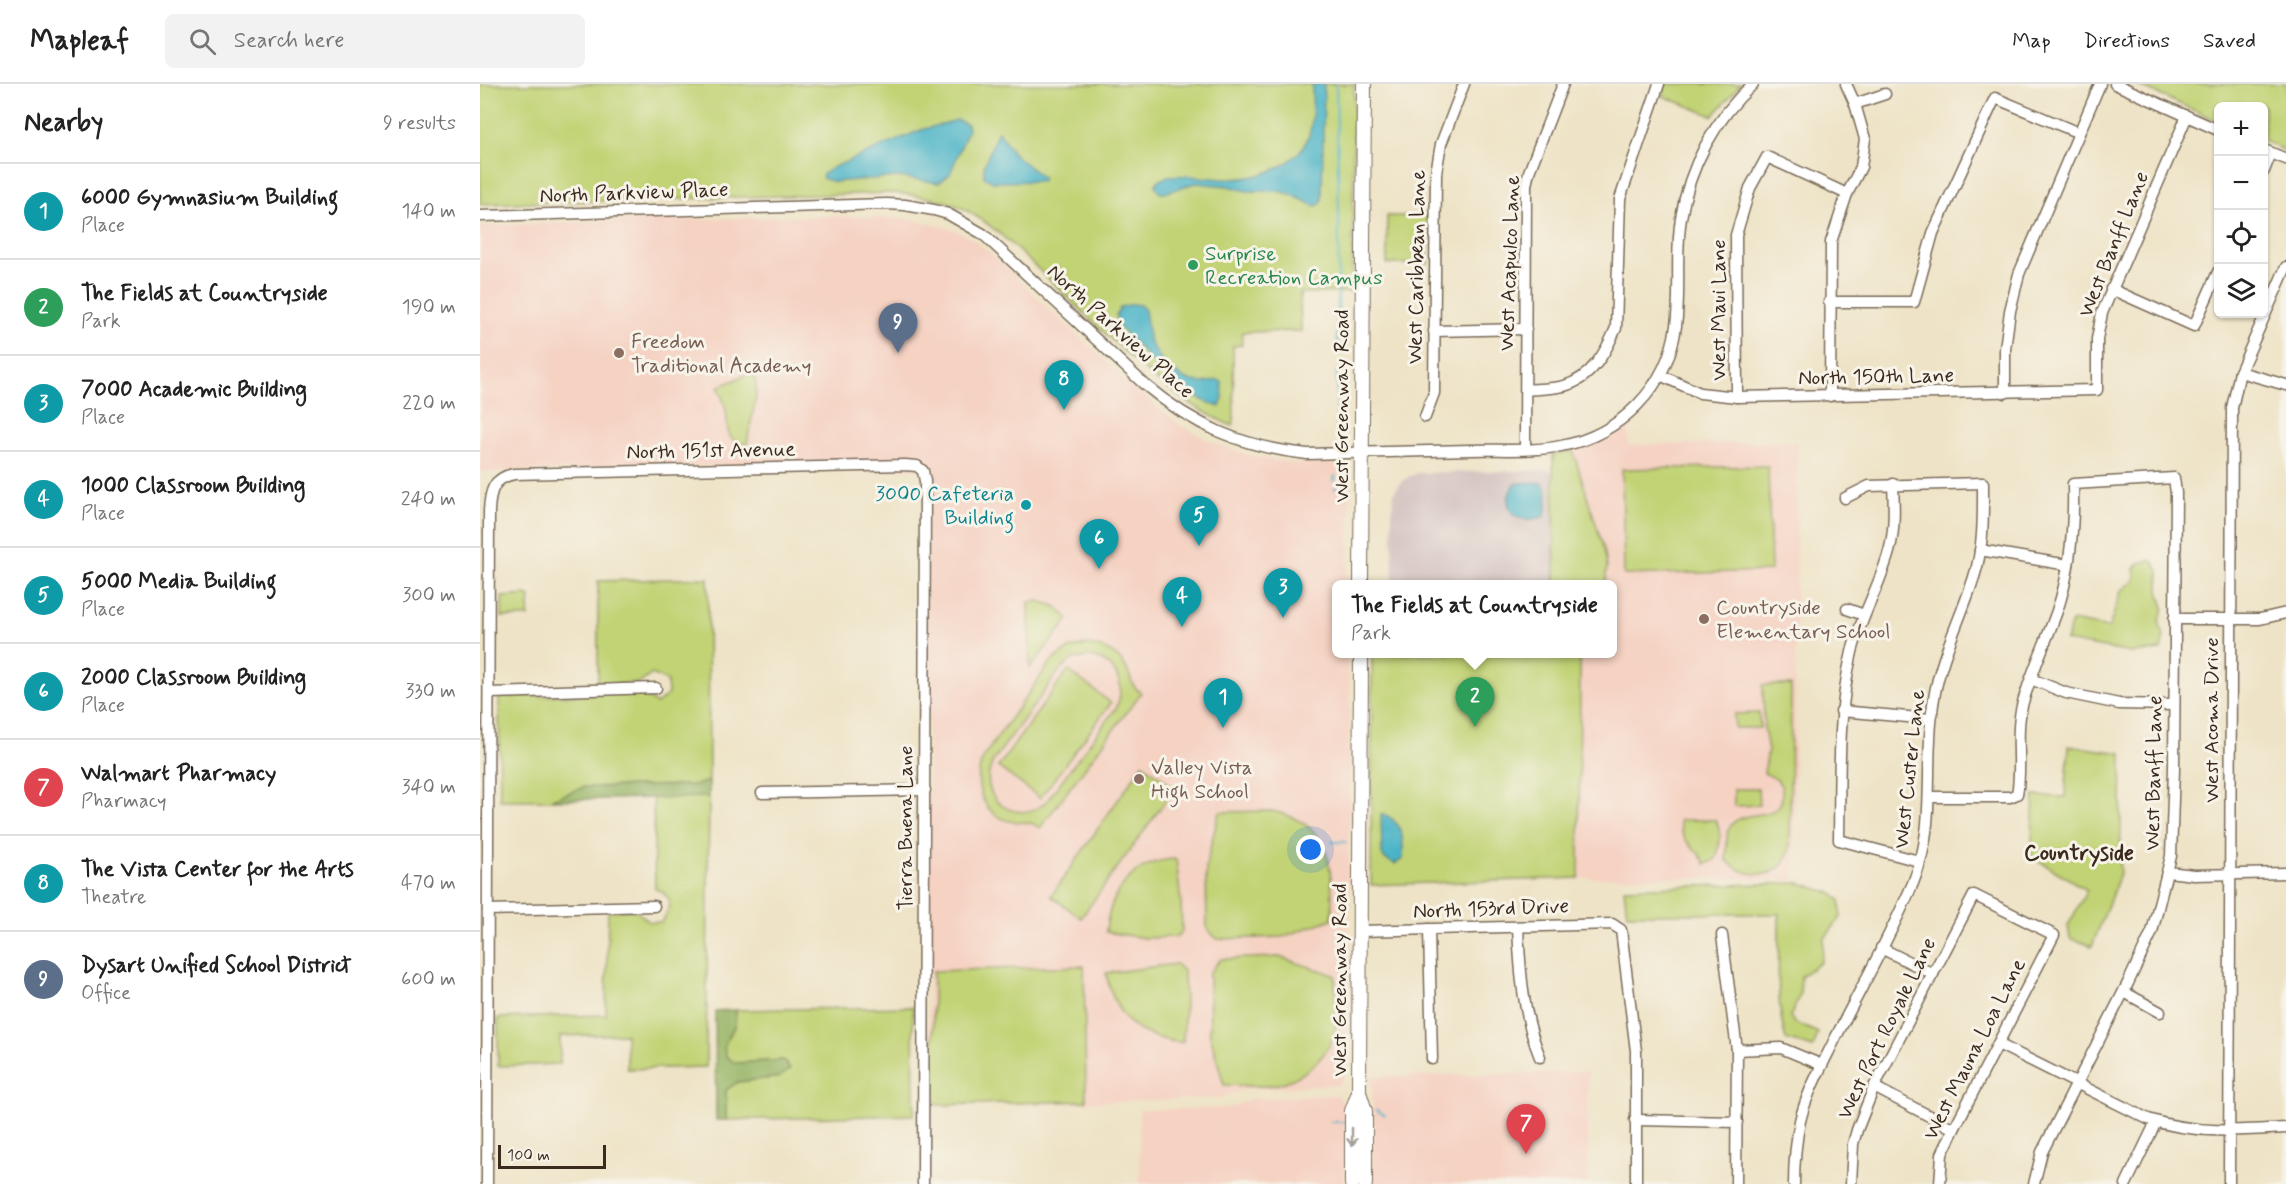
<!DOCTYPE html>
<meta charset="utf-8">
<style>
body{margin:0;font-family:Mynerve,sans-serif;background:#f2f2f2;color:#222}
.controls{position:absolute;right:18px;top:18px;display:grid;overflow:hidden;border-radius:9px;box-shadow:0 2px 4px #0004}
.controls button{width:54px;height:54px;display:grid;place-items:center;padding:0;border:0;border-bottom:2px solid #e0e0e0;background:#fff;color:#222;font:30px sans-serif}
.scale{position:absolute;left:18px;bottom:15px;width:108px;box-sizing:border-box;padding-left:6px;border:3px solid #3b2a1e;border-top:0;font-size:16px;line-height:21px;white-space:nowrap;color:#3b2a1e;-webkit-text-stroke:4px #f7f3e8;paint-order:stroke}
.you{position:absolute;left:831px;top:766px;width:21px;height:21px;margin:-15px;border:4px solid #fff;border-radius:50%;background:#1a73e8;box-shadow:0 0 0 9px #1a73e833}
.badge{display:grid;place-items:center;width:39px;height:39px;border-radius:50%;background:#d1495b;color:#fff;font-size:20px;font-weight:700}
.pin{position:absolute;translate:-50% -50px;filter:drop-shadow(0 2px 3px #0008)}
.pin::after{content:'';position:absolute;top:32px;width:21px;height:18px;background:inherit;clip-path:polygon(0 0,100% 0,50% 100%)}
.popup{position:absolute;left:852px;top:496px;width:285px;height:78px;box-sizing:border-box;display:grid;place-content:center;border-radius:9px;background:#fff;filter:drop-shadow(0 2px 4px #0005);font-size:20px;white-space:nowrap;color:#767676}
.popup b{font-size:22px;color:#222}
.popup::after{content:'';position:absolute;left:50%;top:100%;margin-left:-12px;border:12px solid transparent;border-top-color:#fff}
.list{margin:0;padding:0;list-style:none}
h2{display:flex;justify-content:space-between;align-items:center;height:78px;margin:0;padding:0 24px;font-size:26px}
h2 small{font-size:20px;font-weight:400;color:#767676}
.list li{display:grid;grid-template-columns:39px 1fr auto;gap:18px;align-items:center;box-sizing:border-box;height:96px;padding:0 24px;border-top:2px solid #e0e0e0}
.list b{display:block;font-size:22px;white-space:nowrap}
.list p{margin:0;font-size:20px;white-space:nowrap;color:#767676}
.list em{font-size:20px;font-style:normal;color:#767676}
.icon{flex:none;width:33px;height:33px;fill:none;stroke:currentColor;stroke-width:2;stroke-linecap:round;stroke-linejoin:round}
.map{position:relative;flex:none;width:1806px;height:1100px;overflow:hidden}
header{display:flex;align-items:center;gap:36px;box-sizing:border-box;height:84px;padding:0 30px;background:#fff;border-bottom:2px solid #e0e0e0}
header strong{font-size:28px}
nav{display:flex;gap:33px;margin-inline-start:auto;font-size:21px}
.search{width:420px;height:54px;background:#f2f2f2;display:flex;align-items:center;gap:15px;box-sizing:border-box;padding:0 21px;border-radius:9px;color:#767676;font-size:22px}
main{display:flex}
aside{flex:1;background:#fff}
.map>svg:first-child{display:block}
.built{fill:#f5d2c2}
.industrial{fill:#d1bfbd}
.green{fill:#c1d375;stroke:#7e7e4a;stroke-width:1.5;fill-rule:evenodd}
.forest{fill:#98b566;stroke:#6a7042;stroke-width:1.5}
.water{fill:#49b4c7;stroke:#426f72;stroke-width:1.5}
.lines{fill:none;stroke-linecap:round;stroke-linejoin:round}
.stream{stroke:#49b4c7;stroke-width:2}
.minor-casing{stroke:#7a6b59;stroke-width:13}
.major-casing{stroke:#7a6b59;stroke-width:16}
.minor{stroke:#fff;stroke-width:10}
.major{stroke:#fff;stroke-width:14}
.oneway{stroke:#a79f9a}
.leisure-dot{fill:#2e9e5b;stroke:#f7f3e8;stroke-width:2}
.education-dot{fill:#8d6e63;stroke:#f7f3e8;stroke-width:2}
.culture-dot{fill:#0f9aa8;stroke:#f7f3e8;stroke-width:2}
.labels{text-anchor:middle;stroke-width:6;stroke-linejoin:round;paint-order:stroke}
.street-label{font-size:21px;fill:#3b2a1e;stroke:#f7f3e8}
.leisure-label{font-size:21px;fill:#27864d;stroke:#f7f3e8;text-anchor:start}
.education-label{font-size:21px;fill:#785e54;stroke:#f7f3e8;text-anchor:start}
.culture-label{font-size:21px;fill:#0d838f;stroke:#f7f3e8;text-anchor:end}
.neighbourhood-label{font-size:22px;font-weight:bold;fill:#3b2a1e;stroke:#f7f3e8}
</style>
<header>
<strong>Mapleaf</strong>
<div class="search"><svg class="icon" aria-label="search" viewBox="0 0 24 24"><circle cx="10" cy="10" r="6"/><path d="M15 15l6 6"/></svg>Search here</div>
<nav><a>Map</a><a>Directions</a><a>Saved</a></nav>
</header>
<main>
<aside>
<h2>Nearby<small>9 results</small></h2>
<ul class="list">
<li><span class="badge" style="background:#0f9aa8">1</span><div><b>6000 Gymnasium Building</b><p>Place</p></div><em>140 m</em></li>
<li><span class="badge" style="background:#2e9e5b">2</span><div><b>The Fields at Countryside</b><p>Park</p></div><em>190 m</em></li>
<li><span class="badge" style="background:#0f9aa8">3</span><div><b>7000 Academic Building</b><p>Place</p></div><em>220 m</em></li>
<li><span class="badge" style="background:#0f9aa8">4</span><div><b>1000 Classroom Building</b><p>Place</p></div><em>240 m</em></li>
<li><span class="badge" style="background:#0f9aa8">5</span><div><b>5000 Media Building</b><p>Place</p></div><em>300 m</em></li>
<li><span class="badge" style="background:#0f9aa8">6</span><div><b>2000 Classroom Building</b><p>Place</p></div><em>330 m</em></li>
<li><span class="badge" style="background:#e0444e">7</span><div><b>Walmart Pharmacy</b><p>Pharmacy</p></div><em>340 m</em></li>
<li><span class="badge" style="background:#0f9aa8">8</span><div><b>The Vista Center for the Arts</b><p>Theatre</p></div><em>470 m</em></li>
<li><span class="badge" style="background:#5c6f8a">9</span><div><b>Dysart Unified School District</b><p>Office</p></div><em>600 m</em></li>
</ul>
</aside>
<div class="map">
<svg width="1806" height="1100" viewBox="0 0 1806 1100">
<rect width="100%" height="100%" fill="#f7f3e8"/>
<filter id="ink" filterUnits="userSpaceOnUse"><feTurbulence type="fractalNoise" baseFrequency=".0167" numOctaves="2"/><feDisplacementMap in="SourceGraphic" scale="12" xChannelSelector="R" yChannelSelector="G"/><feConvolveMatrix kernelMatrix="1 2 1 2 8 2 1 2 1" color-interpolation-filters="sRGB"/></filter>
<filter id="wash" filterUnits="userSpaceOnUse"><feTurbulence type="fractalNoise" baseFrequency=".008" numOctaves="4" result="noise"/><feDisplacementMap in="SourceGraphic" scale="24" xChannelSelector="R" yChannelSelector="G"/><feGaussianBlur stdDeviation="1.35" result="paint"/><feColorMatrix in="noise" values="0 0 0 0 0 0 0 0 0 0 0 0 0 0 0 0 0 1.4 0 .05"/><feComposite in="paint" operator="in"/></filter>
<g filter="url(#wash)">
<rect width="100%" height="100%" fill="#eee3c6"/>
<g class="built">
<path d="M358 132 429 135 475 146 494 156 511 170 659 309 702 342 734 359 768 371 812 379 862 380 870 385V448L866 500H857V570H866L870 606 869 932 865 965 864 993 858 1001 767 1005 738 1014 618 1018 457 1022 449 1016 447 386 282 381 0 388V142L131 137Z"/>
<path d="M1148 341 1149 361 1317 358 1314 796 1177 793 1099 794 1100 570H1133V500H1125L1127 483 1121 454 1093 367 1123 357Z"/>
<path d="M1108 988V1100H890L894 1046 891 993Z"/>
<path d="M856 1011 865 1020V1100H660L659 1026 749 1024 771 1015Z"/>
</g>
<path class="industrial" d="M1069 386 1072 390 1075 500H913L912 427 914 409 919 400 928 393 938 389Z"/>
<g class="green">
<path d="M0 0H874L872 208 820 209 821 247 762 248V261L753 262 754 337 752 342C675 308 619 242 558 185 534 163 511 138 480 123 459 114 437 111 414 109L0 120Z"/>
<path d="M1185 0H1261L1233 32 1183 12Z"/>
<path d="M1655 0H1806V67L1784 57V22H1738V37Z"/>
<rect x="907" y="132" width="41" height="48"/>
<path d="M273 288C282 311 269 337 267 361 243 356 249 346 246 327 245 319 241 310 238 303Z"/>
<path d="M1093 367 1125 469 1127 483 1125 500H1075L1073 370Z"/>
<path d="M1288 382 1291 487 1144 491 1142 385Z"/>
<path d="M1672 476 1679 487V507L1684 524 1679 538 1684 552 1681 566 1651 569 1586 557 1592 537 1629 544 1641 507 1655 496V485L1659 479Z"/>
<path d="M228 494 229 697 216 701 104 703 70 716H20L19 613 160 609 177 620 188 610 187 597 172 590 160 599 118 601V497Z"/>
<path d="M46 511 50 513 48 533H22V513Z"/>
<path d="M558 517 575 522 589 535 550 584 549 518Z"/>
<path d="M607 561C625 563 642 571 649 590 652 599 652 602 661 609L560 744C548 735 542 740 529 737 500 729 492 697 504 672L570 579C582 567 591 563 607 561ZM609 573C635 576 647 600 636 624L565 719C534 743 495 713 513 677L580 586 593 575Z"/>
<path d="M892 570H1100L1099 794 891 801Z"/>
<path d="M588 586 631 619 560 714 518 683Z"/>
<path d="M1283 601H1311L1310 758C1309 767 1308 774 1302 781 1288 797 1257 790 1246 775 1248 764 1244 747 1253 739 1267 725 1305 738 1302 708 1302 696 1293 693 1284 689L1288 666 1284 644Z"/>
<path d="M1279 629 1280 644H1255L1254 630Z"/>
<path d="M1589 662 1642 669 1640 790 1612 862 1590 854 1588 842 1607 806 1551 772 1554 712 1585 713Z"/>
<path d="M663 680 695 704 601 834 571 812Z"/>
<path d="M1254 705H1278L1279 721 1254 722Z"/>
<path d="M229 713 226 983 147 985 146 950 80 952V980L18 982V934L126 931 128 827 155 826 170 838H181C193 823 194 813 175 804L173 714Z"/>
<path d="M792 727C854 740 852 784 852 835L802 853 737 855 727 845 726 782 739 728Z"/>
<path d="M1200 736H1235C1243 746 1240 767 1234 777L1225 780C1217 760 1199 761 1200 736Z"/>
<path d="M696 775 701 818 702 848 696 853 665 854 626 848C629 808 654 776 696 775Z"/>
<path d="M1320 799 1351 809 1360 816 1361 833 1344 855 1341 878 1321 892 1320 911 1310 933 1315 939 1338 949 1333 964 1306 955C1294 914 1300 872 1299 830H1147L1144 804Z"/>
<path d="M799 873 855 891C855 907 858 925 856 942 852 968 829 990 805 998 787 1005 763 1001 744 1001L730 951 729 889 741 875Z"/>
<path d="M696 880 704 888 705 919 703 958C695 959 687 956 679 954 645 945 633 922 626 889Z"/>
<path d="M604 882 606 1017 457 1021 453 1011V887Z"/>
<path d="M433 923 434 1031 246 1036V1006L258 998 300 993 304 976 255 979 246 972 244 962 255 941 256 926Z"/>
</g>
<g class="forest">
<path d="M229 697V713L70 716 104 703 216 701Z"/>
<path d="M256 926 255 941 244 962 246 972 255 979 304 976 310 985 300 993 258 998 246 1006V1036H236L235 927Z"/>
</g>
<g class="water">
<path d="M832 0H844L842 117 839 121 835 122 810 110 797 107H766L748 102 715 99 685 109H680L675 102 678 97 688 92C708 90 728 95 748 95 778 95 818 83 829 51 834 34 832 17 832 0Z"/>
<path d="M477 36 487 40 488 46 470 90 459 99 418 93 354 98 342 94 343 90 352 84 441 46Z"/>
<path d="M518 47 534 70 562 93V97L513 98 504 93V82Z"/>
<path d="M653 220 660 221 665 226 670 259 682 277 704 295 723 299 738 296 742 298 743 314 740 323C698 311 667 271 638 242L636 231 641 223Z"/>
<path d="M1041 399C1046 399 1056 397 1061 399 1070 403 1067 424 1065 432 1040 443 1016 425 1035 400Z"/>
<path d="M903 730C923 737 924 755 923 775L915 780 905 775 902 770 901 731Z"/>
</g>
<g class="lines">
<g class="stream">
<path d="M856 0 859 132 857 270"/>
<path d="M857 287V342"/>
<path d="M854 397 855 392"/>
<path d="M854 404H868"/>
<path d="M852 758H866"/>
<path d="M896 1026 905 1031"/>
<path d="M850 1038H865"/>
</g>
</g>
</g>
<g filter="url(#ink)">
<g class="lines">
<defs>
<g id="minor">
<path d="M1635 0 1738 46"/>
<path d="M1375 20 1405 10"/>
<path d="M1784 66 1806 75"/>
<path d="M1784 87 1791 69"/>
<path d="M0 132 407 120 425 121 454 126 468 130 503 150 664 300C714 342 762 363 827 370 881 369 936 367 990 366 1020 365 1052 368 1081 362 1140 351 1188 303 1196 242 1201 206 1195 170 1201 134 1209 83 1235 35 1273 0"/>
<path d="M1631 205 1714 242 1738 188"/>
<path d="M1349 218H1434L1453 149 1515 14 1599 49"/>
<path d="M954 247 1046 245"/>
<path d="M1760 288 1806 301"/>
<path d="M1180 291 1220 309 1257 313 1617 306V255L1622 229 1707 32"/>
<path d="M1046 306C1058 305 1072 305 1084 302 1111 295 1126 268 1136 244L1140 115 1179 0"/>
<path d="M1525 309V265L1530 227 1539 190 1620 0"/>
<path d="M1350 312 1351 158 1367 110 1381 83 1385 55 1375 20 1366 0"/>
<path d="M1257 313 1256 151 1270 104 1287 73 1367 110"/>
<path d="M945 333 954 309 956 89 961 60 984 0"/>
<path d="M1045 365 1046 101 1049 88 1083 0"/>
<path d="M1413 400C1414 422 1415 443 1410 464 1401 500 1381 532 1372 568 1357 630 1360 693 1359 756L1439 777"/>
<path d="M1500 466 1588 481"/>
<path d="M1367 525 1384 531"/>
<path d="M1694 535H1780L1806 529"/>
<path d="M1551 595 1586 609 1639 620 1694 621"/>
<path d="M9 609 176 604"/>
<path d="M1361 627 1450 635"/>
<path d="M282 709 445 706"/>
<path d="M1449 713H1530L1537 710C1543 680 1534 649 1543 618 1552 587 1566 558 1577 527 1591 486 1594 443 1593 400L1694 394 1696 409 1694 685 1691 772 1672 848 1648 899 1562 1068 1554 1100"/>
<path d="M1688 788 1714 791 1806 789"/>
<path d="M8 826 174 822"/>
<path d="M1038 843C1040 886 1043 932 1060 973"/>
<path d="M949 845 952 975"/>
<path d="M881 847 1132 840 1141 846 1156 967V1100"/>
<path d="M1242 851 1257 966 1256 1100"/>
<path d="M1401 864 1453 890"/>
<path d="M1644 908 1680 928"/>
<path d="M1518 960 1668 1035C1713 1050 1759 1047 1806 1044"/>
<path d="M1257 966 1301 964 1342 981"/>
<path d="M1394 1003 1474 1045"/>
<path d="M1155 1036 1257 1038"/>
<path d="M7 1100 9 427C10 407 13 394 34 390L425 381 437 382 443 387 445 397 443 1100"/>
<path d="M1314 1100C1314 1079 1316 1057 1320 1037 1327 1007 1343 980 1356 953 1382 902 1411 851 1433 799 1458 740 1443 675 1454 614 1461 572 1481 534 1494 493 1504 463 1503 431 1503 399L1389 402 1365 414"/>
<path d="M1371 1100 1373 1060 1377 1046 1394 1003 1494 811 1574 851 1474 1045 1462 1070 1460 1100"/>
<path d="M1646 1100 1676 1038"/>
<path d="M1749 1100 1752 324 1760 288 1806 183"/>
</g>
<g id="major">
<path d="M881 500 884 0"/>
<path d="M881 570 879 1008 885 1027V1100"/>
<path d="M872 1100V1027L879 1008"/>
</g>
</defs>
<use href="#minor" class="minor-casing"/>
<use href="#major" class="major-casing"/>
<use href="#minor" class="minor"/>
<use href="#major" class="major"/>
</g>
<defs><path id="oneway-shaft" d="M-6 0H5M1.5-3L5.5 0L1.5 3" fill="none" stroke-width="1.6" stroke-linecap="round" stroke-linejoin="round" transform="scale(1.5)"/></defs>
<use class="oneway" href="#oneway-shaft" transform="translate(872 1053) rotate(90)"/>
</g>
<circle class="leisure-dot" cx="713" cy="181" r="6"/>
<g class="education-dot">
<circle cx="139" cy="269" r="6"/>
<circle cx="1224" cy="535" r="6"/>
<circle cx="659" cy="695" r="6"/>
</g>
<circle class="culture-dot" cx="546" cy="421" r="6"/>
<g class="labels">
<g class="street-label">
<text transform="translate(154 108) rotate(-2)" y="7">North Parkview Place</text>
<text transform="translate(1633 160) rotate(-68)" y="7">West Banff Lane</text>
<text transform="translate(1029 179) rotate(-88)" y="7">West Acapulco Lane</text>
<text transform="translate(936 183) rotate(-89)" y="7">West Caribbean Lane</text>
<text transform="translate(1238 226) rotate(-90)" y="7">West Maui Lane</text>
<text transform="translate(641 247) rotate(42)" y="7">North Parkview Place</text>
<text transform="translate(1396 292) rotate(-1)" y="7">North 150th Lane</text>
<text transform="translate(861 322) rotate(-90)" y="7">West Greenway Road</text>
<text transform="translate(231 366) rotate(-1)" y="7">North 151st Avenue</text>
<text transform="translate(1731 636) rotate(-90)" y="7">West Acoma Drive</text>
<text transform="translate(1429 685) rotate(-84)" y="7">West Custer Lane</text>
<text transform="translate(1673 689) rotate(-89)" y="7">West Banff Lane</text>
<text transform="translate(425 744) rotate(-90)" y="7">Tierra Buena Lane</text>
<text transform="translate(1011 824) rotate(-2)" y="7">North 153rd Drive</text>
<text transform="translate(859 896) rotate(-90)" y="7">West Greenway Road</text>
<text transform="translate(1406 944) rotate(-64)" y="7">West Port Royale Lane</text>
<text transform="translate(1494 965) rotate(-63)" y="7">West Mauna Loa Lane</text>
</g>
<g class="leisure-label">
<text x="725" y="176">Surprise<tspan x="725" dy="24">Recreation Campus</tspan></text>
</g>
<g class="education-label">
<text x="151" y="264">Freedom<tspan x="151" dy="24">Traditional Academy</tspan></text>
<text x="1236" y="530">Countryside<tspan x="1236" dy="24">Elementary School</tspan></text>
<text x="671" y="690">Valley Vista<tspan x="671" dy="24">High School</tspan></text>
</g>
<g class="culture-label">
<text x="534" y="416">3000 Cafeteria<tspan x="534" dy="24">Building</tspan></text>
</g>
<g class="neighbourhood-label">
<text x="1599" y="776">Countryside</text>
</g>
</g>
</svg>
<div class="controls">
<button>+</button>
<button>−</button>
<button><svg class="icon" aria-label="locate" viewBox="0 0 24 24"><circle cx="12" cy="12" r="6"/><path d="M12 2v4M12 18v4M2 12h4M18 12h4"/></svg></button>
<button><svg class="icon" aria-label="layers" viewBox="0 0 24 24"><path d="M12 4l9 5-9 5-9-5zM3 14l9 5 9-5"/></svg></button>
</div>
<div class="scale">100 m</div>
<div class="you"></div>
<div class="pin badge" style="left:743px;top:644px;background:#0f9aa8">1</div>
<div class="pin badge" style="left:995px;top:643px;background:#2e9e5b">2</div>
<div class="popup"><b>The Fields at Countryside</b>Park</div>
<div class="pin badge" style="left:803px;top:534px;background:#0f9aa8">3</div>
<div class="pin badge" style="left:702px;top:543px;background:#0f9aa8">4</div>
<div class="pin badge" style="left:719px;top:462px;background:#0f9aa8">5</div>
<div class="pin badge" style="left:619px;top:485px;background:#0f9aa8">6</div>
<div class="pin badge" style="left:1046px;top:1070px;background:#e0444e">7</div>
<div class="pin badge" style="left:584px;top:326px;background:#0f9aa8">8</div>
<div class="pin badge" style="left:418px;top:269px;background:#5c6f8a">9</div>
</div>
</main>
